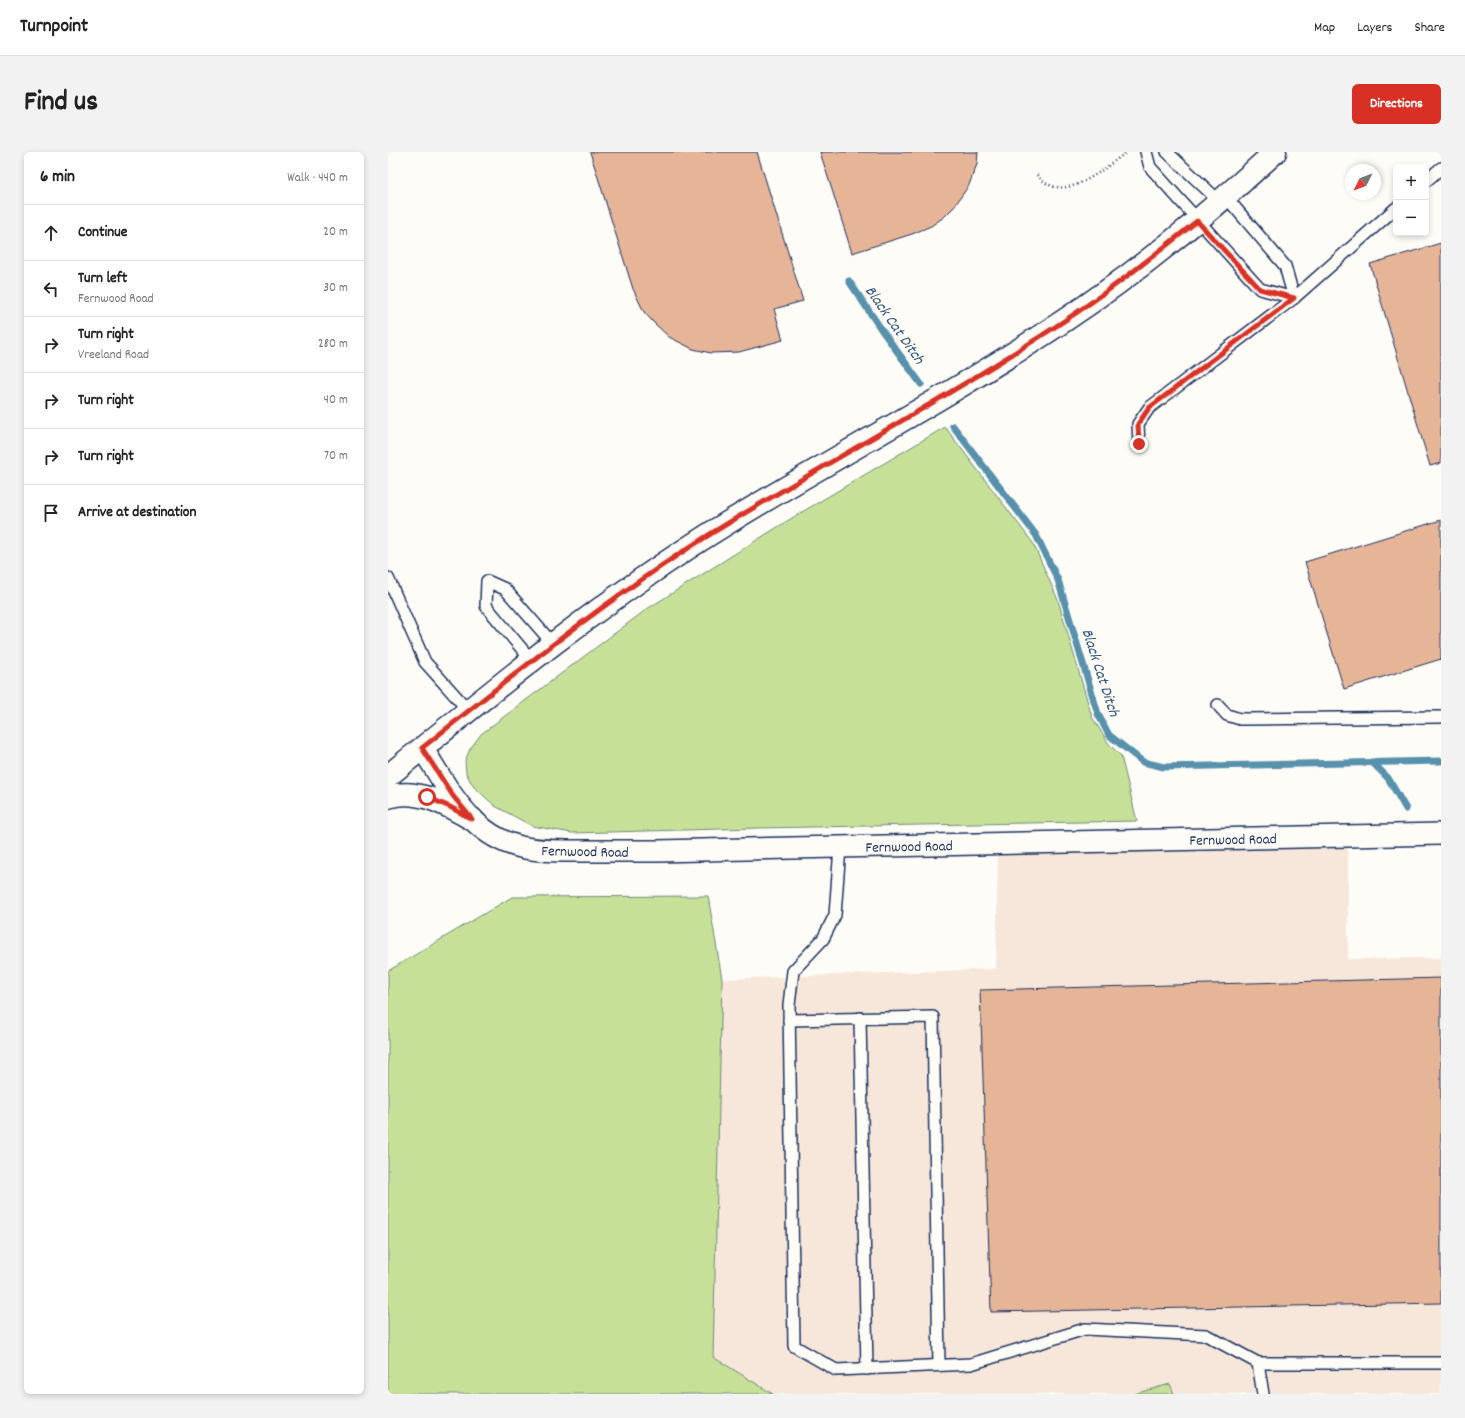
<!DOCTYPE html>
<meta charset="utf-8">
<style>
body{margin:0;font-family:Dekko,sans-serif;background:#f2f2f2;color:#222}
.controls{position:absolute;right:12px;top:12px;display:grid;overflow:hidden;border-radius:6px;box-shadow:0 2px 6px #0003}
.controls button{width:36px;height:36px;display:grid;place-items:center;padding:0;border:0;border-bottom:1px solid #e0e0e0;background:#fff;color:#222;font:20px sans-serif}
.compass{position:absolute;left:957px;top:12px;width:36px;height:36px;border-radius:50%;background:#fff;box-shadow:0 2px 6px #0003;rotate:228deg}
.stop{position:absolute;width:12px;height:12px;margin:-9px;border:3px solid #d93025;border-radius:50%;background:#fff}
.stop.end{background:#d93025;border-color:#fff;box-shadow:0 1px 4px #0008}
.list{margin:0;padding:0;list-style:none}
h2{display:flex;justify-content:space-between;align-items:center;height:52px;margin:0;padding:0 16px;font-size:17px}
h2 small{font-size:13px;font-weight:400;color:#767676}
.list li{display:grid;grid-template-columns:26px 1fr auto;gap:12px;align-items:center;box-sizing:border-box;height:56px;padding:0 16px;border-top:1px solid #e0e0e0}
.list b{display:block;font-size:15px;white-space:nowrap}
.list p{margin:0;font-size:13px;white-space:nowrap;color:#767676}
.list em{font-size:13px;font-style:normal;color:#767676}
.icon{flex:none;width:22px;height:22px;fill:none;stroke:currentColor;stroke-width:2;stroke-linecap:round;stroke-linejoin:round}
.map{position:relative;flex:none;width:1053px;height:1242px;overflow:hidden;border-radius:6px}
header{display:flex;align-items:center;gap:24px;box-sizing:border-box;height:56px;padding:0 20px;background:#fff;border-bottom:1px solid #e0e0e0}
header strong{font-size:19px}
nav{display:flex;gap:22px;margin-inline-start:auto;font-size:14px}
.intro{display:flex;align-items:center;justify-content:space-between;box-sizing:border-box;height:96px;padding:0 24px}
h1{margin:0;font-size:28px}
.button{padding:10px 18px;border-radius:6px;background:#d93025;color:#fff;font-size:14px;font-weight:700}
main{display:flex;gap:24px;padding:0 24px}
aside{flex:1;background:#fff;border-radius:6px;box-shadow:0 2px 6px #0003}
.map>svg:first-child{display:block}
.built{fill:#f6e7da}
.green{fill:#c6e197;stroke:#70887a}
.lines{fill:none;stroke-linecap:round;stroke-linejoin:round}
.stream{stroke:#5991ac;stroke-width:7}
.building{fill:#e6b597;stroke:#1b2f5e}
.service-casing{stroke:#1b2f5e;stroke-width:14}
.minor-casing{stroke:#1b2f5e;stroke-width:24}
.tertiary-casing{stroke:#1b2f5e;stroke-width:25}
.path{stroke:#1b2f5e;stroke-width:2.5;stroke-dasharray:1 3;stroke-linecap:butt}
.service{stroke:#fdfcf7;stroke-width:11}
.minor{stroke:#fdfcf7;stroke-width:21}
.tertiary{stroke:#fdfcf7;stroke-width:22}
.route{stroke:#d93025;stroke-width:5}
.labels{text-anchor:middle;stroke-width:4;stroke-linejoin:round;paint-order:stroke}
.street-label{font-size:15px;fill:#1b2f5e;stroke:#fdfcf7}
.water-label{font-size:16px;font-style:italic;fill:#35587e;stroke:#fdfcf7}
</style>
<header>
<strong>Turnpoint</strong>
<nav><a>Map</a><a>Layers</a><a>Share</a></nav>
</header>
<div class="intro"><h1>Find us</h1><a class="button">Directions</a></div>
<main>
<aside>
<h2>6 min<small>Walk · 440 m</small></h2>
<ul class="list">
<li><svg class="icon" aria-label="ahead" viewBox="0 0 24 24"><path d="M12 20V5M6 11l6-6 6 6"/></svg><div><b>Continue</b></div><em>20 m</em></li>
<li><svg class="icon" aria-label="left" viewBox="0 0 24 24"><path d="M17 20v-9H6M10 6l-5 5 5 5"/></svg><div><b>Turn left</b><p>Fernwood Road</p></div><em>30 m</em></li>
<li><svg class="icon" aria-label="right" viewBox="0 0 24 24"><path d="M7 20v-9h11M14 6l5 5-5 5"/></svg><div><b>Turn right</b><p>Vreeland Road</p></div><em>280 m</em></li>
<li><svg class="icon" aria-label="right" viewBox="0 0 24 24"><path d="M7 20v-9h11M14 6l5 5-5 5"/></svg><div><b>Turn right</b></div><em>40 m</em></li>
<li><svg class="icon" aria-label="right" viewBox="0 0 24 24"><path d="M7 20v-9h11M14 6l5 5-5 5"/></svg><div><b>Turn right</b></div><em>70 m</em></li>
<li><svg class="icon" aria-label="arrive" viewBox="0 0 24 24"><path d="M6 21V4h12l-3 4 3 4H6"/></svg><div><b>Arrive at destination</b></div></li>
</ul>
</aside>
<div class="map">
<svg width="1053" height="1242" viewBox="0 0 1053 1242">
<rect width="100%" height="100%" fill="#fdfcf7"/>
<filter id="ink" filterUnits="userSpaceOnUse"><feTurbulence type="fractalNoise" baseFrequency=".025" numOctaves="2"/><feDisplacementMap in="SourceGraphic" scale="8" xChannelSelector="R" yChannelSelector="G"/><feConvolveMatrix kernelMatrix="1 2 1 2 8 2 1 2 1" color-interpolation-filters="sRGB"/></filter>
<g filter="url(#ink)">
<path class="built" d="M960 680V807L1053 806V1242H786L782 1232 746 1242H385L325 1205 334 827 608 817 610 690Z"/>
<g class="green">
<path d="M557 275 645 391 670 448 704 565 721 592 733 604 749 669 370 676 184 681 144 674 107 654 85 634 78 621 77 609 82 597 93 582 259 457 404 366Z"/>
<path d="M320 744 334 827 325 1205 385 1242H0V819L124 745Z"/>
<path d="M782 1232 786 1242H746Z"/>
</g>
<g class="lines">
<g class="stream">
<path d="M461 129 495 180 533 232"/>
<path d="M565 274 648 383 670 428 710 562 721 583 755 610 776 615 1053 609"/>
<path d="M984 610 1000 626 1018 657"/>
</g>
</g>
<g class="building">
<path d="M202 0H369L415 149 386 157 395 188 351 200 323 201 305 197 281 185 265 170 256 160 245 137Z"/>
<path d="M432 0H590L589 12 581 33 566 55 556 65 543 74 524 82 464 101Z"/>
<path d="M1053 91V311L1042 314 982 112Z"/>
<path d="M1053 368V507L956 537 917 410Z"/>
<path d="M1053 826V1151L603 1160 592 838Z"/>
</g>
<g class="lines">
<defs>
<g id="service">
<path d="M758 0 762 15 872 137 906 146"/>
<path d="M779 0 832 50"/>
<path d="M1038 29 1053 16"/>
<path d="M838 45 897 114 906 146"/>
<path d="M751 292 750 272 761 256 906 146 1008 56"/>
<path d="M0 426 37 510 81 559"/>
<path d="M144 509 98 454 99 429 117 437 165 492"/>
<path d="M830 553 839 563 852 567 1053 565"/>
<path d="M452 695 447 763 435 787 405 819 401 853 406 1194 448 1218 583 1212 697 1177 818 1183 870 1211 875 1242"/>
<path d="M472 866 479 1217"/>
<path d="M401 868 545 865 551 1213"/>
<path d="M870 1211H1053"/>
</g>
<path id="minor" d="M34 596C50 620 64 648 85 668 119 701 152 699 196 699 220 699 245 699 269 699L1053 682"/>
<g id="tertiary">
<path d="M0 624C110 534 220 444 341 370 452 302 566 242 674 170 750 120 820 62 887 0"/>
<path d="M0 645C29 635 59 653 84 667"/>
</g>
</defs>
<use href="#service" class="service-casing"/>
<use href="#minor" class="minor-casing"/>
<use href="#tertiary" class="tertiary-casing"/>
<path class="path" d="M649 23C676 55 714 17 739 0"/>
<use href="#service" class="service"/>
<use href="#minor" class="minor"/>
<use href="#tertiary" class="tertiary"/>
</g>
</g>
<g class="lines" filter="url(#ink)">
<path class="route" d="M39 645 62 655 84 667 65 644 34 596C133 517 232 436 342 370 452 303 565 242 673 171 721 140 765 104 809 69L872 137 906 146 761 256 750 272 751 292"/>
</g>
<g class="labels">
<g class="street-label">
<text transform="translate(845 687) rotate(-1)" y="5">Fernwood Road</text>
<text transform="translate(521 694) rotate(-1)" y="5">Fernwood Road</text>
<text transform="translate(197 699) rotate(1)" y="5">Fernwood Road</text>
</g>
<g class="water-label">
<text transform="translate(508 172) rotate(55)" y="6">Black Cat Ditch</text>
<text transform="translate(714 520) rotate(72)" y="6">Black Cat Ditch</text>
</g>
</g>
</svg>
<div class="controls">
<button>+</button>
<button>−</button>
</div>
<svg class="compass" viewBox="-18 -18 36 36"><path d="M0-13l5 13h-10z" fill="#e53935"/><path d="M0 13l5-13h-10z" fill="#767676"/></svg>
<div class="stop" style="left:39px;top:645px"></div>
<div class="stop end" style="left:751px;top:292px"></div>
</div>
</main>
